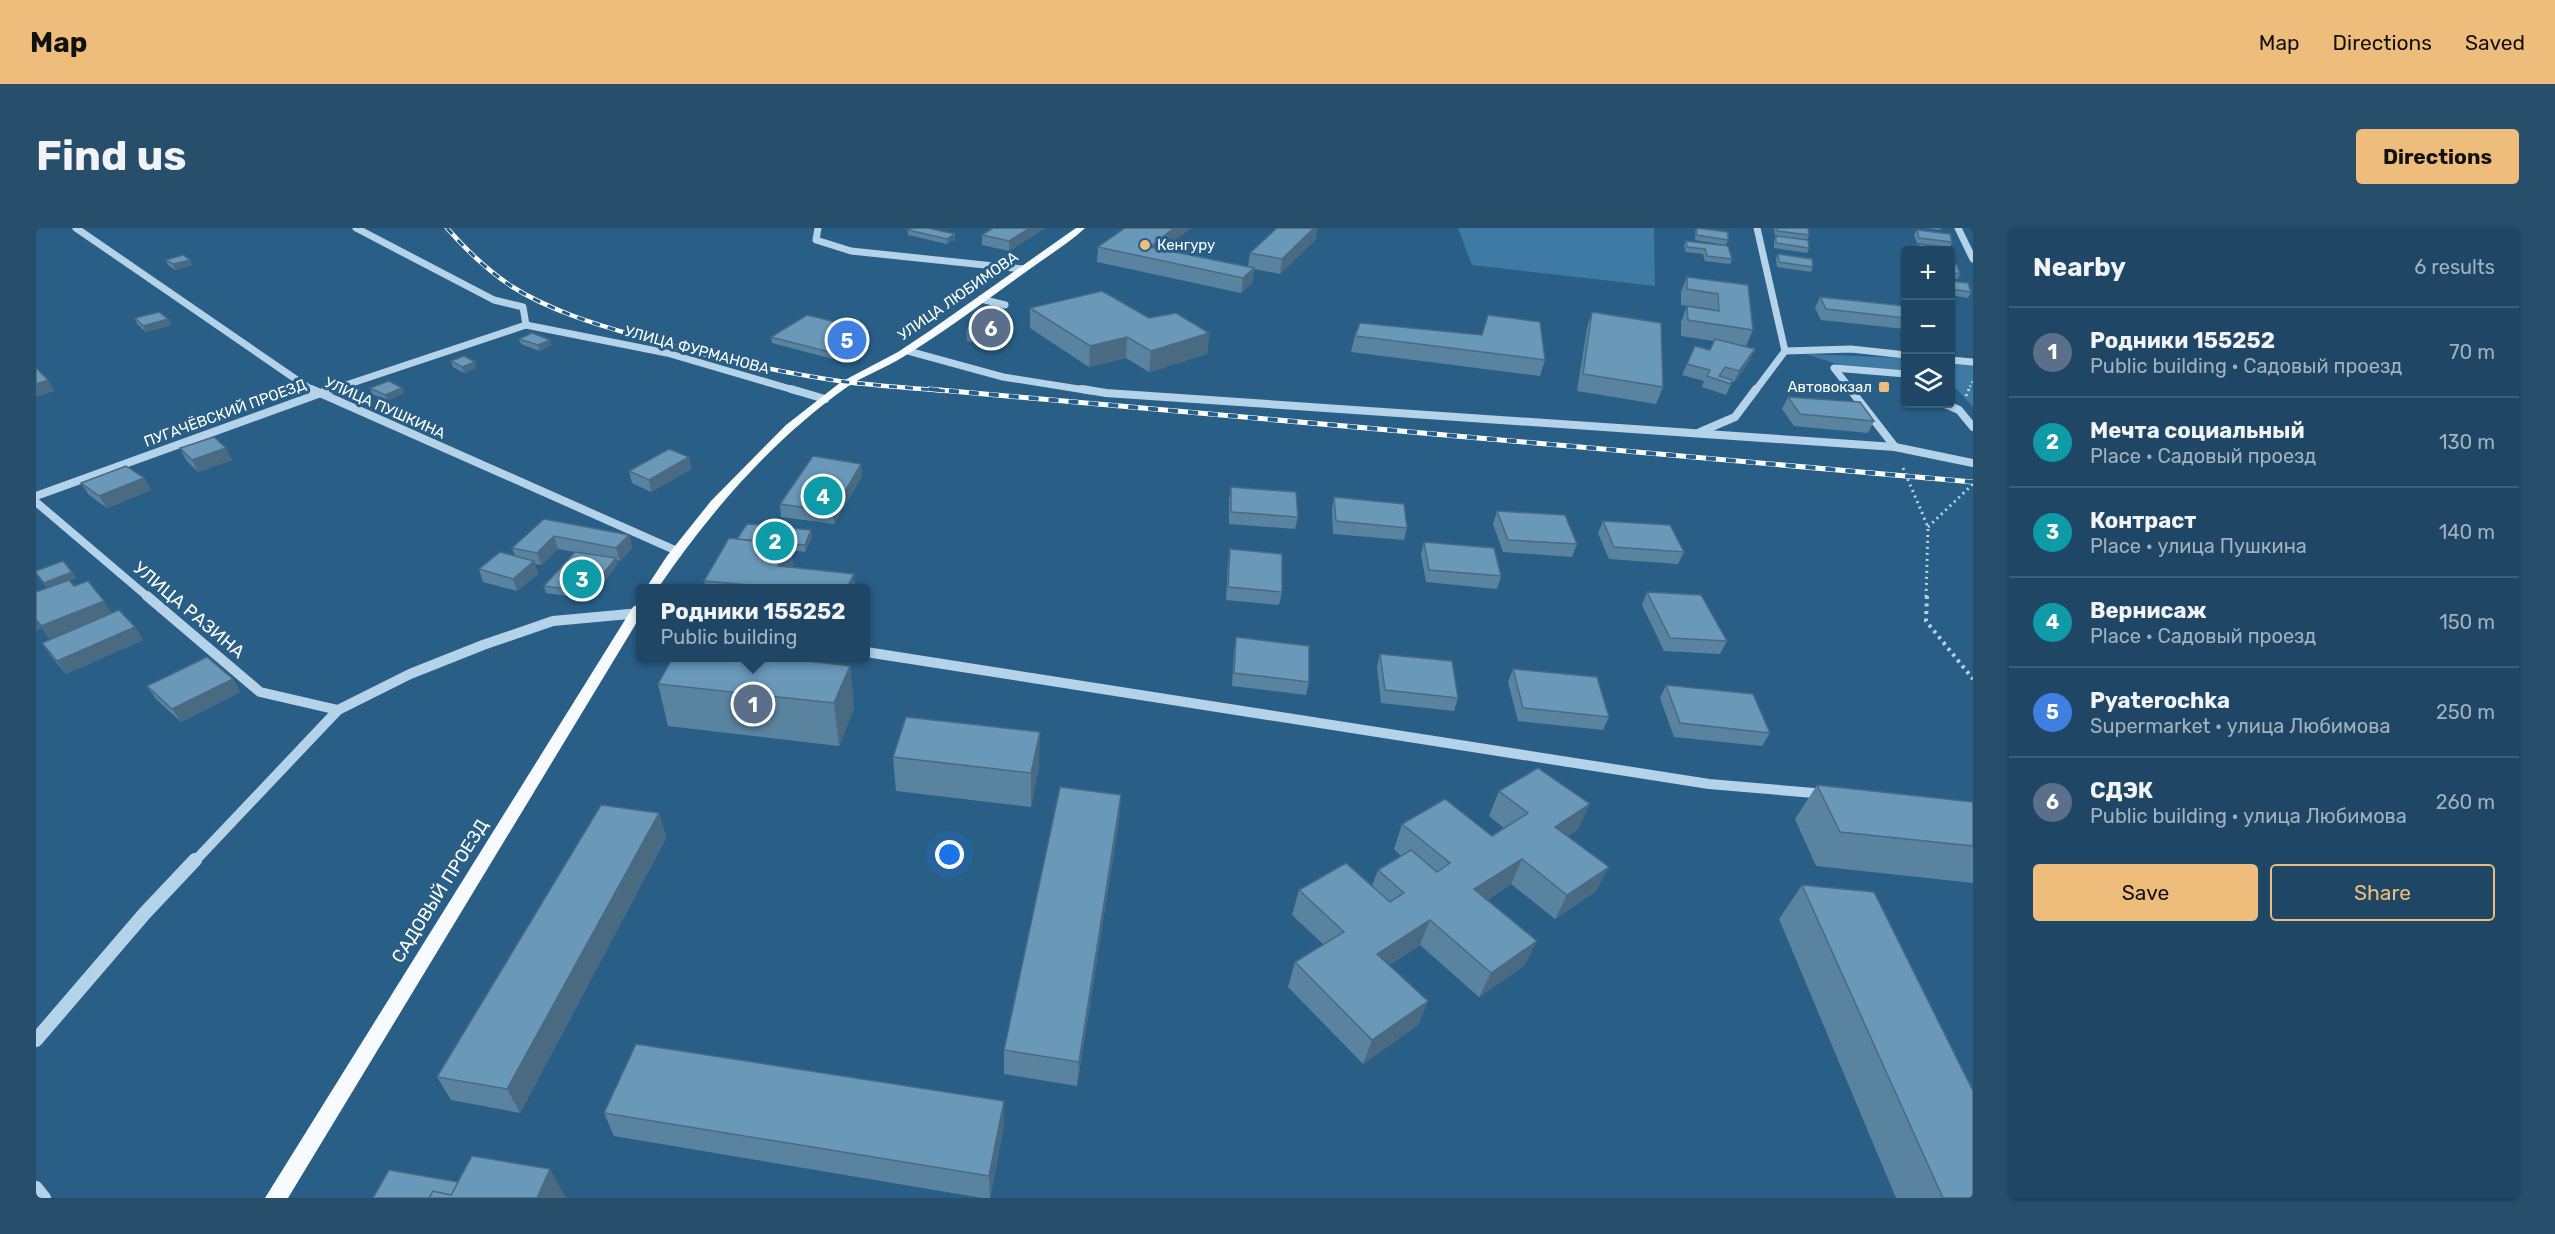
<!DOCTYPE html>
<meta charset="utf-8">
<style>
body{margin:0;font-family:Rubik,sans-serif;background:#274e6b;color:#f1f3f6}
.controls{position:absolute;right:18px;top:18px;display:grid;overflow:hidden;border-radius:6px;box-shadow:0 2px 4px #0004}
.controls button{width:54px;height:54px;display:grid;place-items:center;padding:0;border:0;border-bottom:2px solid #3c5f79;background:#1f4765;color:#f1f3f6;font:30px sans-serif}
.you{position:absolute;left:914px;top:627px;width:21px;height:21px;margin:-15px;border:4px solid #fff;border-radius:50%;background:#1a73e8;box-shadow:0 0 0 9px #1a73e833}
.badge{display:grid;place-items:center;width:39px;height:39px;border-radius:50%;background:#efbd7b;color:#fff;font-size:20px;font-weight:700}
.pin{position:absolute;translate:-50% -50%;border:3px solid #fff;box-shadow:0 2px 6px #0006}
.popup{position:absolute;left:600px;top:356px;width:234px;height:78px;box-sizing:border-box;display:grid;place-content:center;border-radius:6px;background:#1f4765;filter:drop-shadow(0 2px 4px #0005);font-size:20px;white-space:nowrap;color:#a1b2bf}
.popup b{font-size:22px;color:#f1f3f6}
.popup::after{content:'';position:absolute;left:50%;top:100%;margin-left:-12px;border:12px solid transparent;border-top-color:#1f4765}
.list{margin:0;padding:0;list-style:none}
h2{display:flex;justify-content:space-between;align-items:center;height:78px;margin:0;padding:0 24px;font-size:26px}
h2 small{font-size:20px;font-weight:400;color:#a1b2bf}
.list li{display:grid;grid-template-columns:39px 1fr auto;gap:18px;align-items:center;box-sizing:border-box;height:90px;padding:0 24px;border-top:2px solid #3c5f79}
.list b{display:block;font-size:22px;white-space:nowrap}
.list p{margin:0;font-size:20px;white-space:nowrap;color:#a1b2bf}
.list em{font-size:20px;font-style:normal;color:#a1b2bf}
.actions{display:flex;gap:12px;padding:18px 24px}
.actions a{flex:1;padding:14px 0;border:2px solid #efbd7b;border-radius:6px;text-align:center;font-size:21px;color:#efbd7b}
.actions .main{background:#efbd7b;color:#111}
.icon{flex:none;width:33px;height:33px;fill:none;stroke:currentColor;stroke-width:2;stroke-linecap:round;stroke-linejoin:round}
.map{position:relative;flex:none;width:1937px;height:970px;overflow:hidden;border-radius:6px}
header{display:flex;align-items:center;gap:36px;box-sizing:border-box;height:84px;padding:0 30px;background:#efbd7b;color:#111}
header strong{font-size:28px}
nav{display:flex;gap:33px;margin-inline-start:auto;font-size:21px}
.intro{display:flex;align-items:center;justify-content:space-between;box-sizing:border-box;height:144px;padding:0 36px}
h1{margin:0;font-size:42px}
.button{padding:15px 27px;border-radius:6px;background:#efbd7b;color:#111;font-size:21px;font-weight:700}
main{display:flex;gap:36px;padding:0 36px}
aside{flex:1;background:#1f4765;border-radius:6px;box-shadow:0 2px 4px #0004}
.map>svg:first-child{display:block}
.green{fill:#3e7aa3}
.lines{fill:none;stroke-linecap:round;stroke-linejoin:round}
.path-far2{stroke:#b5d3e8;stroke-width:2;stroke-dasharray:1.5 3;stroke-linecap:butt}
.path-far1{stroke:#b5d3e8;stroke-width:3;stroke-dasharray:2 4;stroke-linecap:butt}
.path{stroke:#b5d3e8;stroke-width:4;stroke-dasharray:3 4.5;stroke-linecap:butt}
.minor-far3{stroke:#b5d3e8;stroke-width:7}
.minor-far2{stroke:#b5d3e8;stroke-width:8}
.minor-far1{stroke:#b5d3e8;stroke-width:10}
.minor{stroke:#b5d3e8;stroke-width:14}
.major{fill:#f7fbfe;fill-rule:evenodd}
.rail-far1-casing{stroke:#fff;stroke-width:4.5}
.rail-casing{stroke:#fff;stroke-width:5}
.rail-far1{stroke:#295f87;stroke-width:3;stroke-dasharray:8;stroke-linecap:butt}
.rail{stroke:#295f87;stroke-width:4;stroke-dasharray:10;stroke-linecap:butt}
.wall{fill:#5a839f}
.shaded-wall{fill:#4a6a82}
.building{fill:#6998b9;stroke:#4a6a82;stroke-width:1.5}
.poi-dot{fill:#efbd7b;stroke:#295f87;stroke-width:2}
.labels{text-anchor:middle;stroke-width:6;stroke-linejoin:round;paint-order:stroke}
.far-poi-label{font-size:15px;fill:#fff;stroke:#295f87;text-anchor:start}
.far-street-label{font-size:15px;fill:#fff;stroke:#295f87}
.street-label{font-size:18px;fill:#fff;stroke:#295f87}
</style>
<header>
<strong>Map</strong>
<nav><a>Map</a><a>Directions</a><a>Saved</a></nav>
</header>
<div class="intro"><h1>Find us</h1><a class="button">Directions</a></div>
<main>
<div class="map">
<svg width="1937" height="970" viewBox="0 0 1937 970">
<rect width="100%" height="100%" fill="#295f87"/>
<g class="green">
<path d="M1422 0H1618L1619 58 1436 37Z"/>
<path d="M1770 126 1869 130V147L1807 138Z"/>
<path d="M1915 134 1937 136V179L1915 155Z"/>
</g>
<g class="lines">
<path class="path-far2" d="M1932 163 1937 152"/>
<g class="path-far1">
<path d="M1930 168 1933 161"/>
<path d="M1867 240 1892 299 1890 370"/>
<path d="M1892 299 1937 256"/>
</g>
<path class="path" d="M1891 368 1890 393 1937 451"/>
<g class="minor-far3">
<path d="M40 0 277 163"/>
<path d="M320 0 458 72 487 79 490 97"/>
<path d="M782 0 780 12 815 23 987 41"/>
<path d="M1922 0 1937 31"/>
<path d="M945 71 969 77"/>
<path d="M872 123 967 149 1055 163"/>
<path d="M1749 123 1815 121 1870 127"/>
<path d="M1914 132 1937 134"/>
<path d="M292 163 490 97 631 125 761 163"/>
<path d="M1719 163 1749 123 1721 0"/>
<path d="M1816 163 1798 140 1870 146"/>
</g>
<g class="minor-far2">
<path d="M275 161 641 323"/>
<path d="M755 161 789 171"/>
<path d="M1046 161 1070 165 1859 219 1937 235"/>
<path d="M1814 161 1859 219"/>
<path d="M1909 176 1923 182 1937 199"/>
<path d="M1664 204 1699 189 1720 161"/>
<path d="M0 268 296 161"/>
<path d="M0 274 113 370"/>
</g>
<g class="minor-far1">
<path d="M111 368 224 464 302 482"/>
<path d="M830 424 1673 556 1790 566"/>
<path d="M158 634 302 482 374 446 447 417 517 393 604 385"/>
</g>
<g class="minor">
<path d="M0 812 109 685 159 632"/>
<path d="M0 960 8 970"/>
</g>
<g class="major">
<path d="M1040 0H1049C1032 16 1010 29 991 43 950 72 910 103 867 129 849 140 829 147 811 159 735 213 674 284 622 360H610L631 328 675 273 750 197 805 154 862 124 892 104Z"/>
<path d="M604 375V389L252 970H229L597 379Z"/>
</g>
<defs>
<path id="rail-far1" d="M411 0C430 22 450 41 475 58 513 82 558 96 601 108 670 128 740 144 810 154 843 158 877 160 910 163"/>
<path id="rail" d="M893 161 1937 254"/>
</defs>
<use href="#rail-far1" class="rail-far1-casing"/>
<use href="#rail" class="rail-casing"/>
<use href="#rail-far1" class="rail-far1"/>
<use href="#rail" class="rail"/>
</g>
<g class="wall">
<path d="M957 0H1008V1L973 23 946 17V7Z"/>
<path d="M1089 0H1155L1128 21 1212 39 1214 25 1241 0H1281L1280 11 1244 46 1218 41 1216 55 1205 65 1061 34 1062 19Z"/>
<path d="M1660 0 1692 12 1690 17 1659 12V5Z"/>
<path d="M1738 0H1772L1773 7 1771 12 1773 20 1771 25 1738 20V13L1740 8H1739Z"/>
<path d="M1891 0H1905L1904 2Z"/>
<path d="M872 2 919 11 911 16 872 7Z"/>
<path d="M1881 2 1916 14 1914 19 1881 15 1878 7Z"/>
<path d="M1650 13 1696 31 1694 36 1669 33 1667 26 1650 24 1648 18Z"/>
<path d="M1882 16 1916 21 1919 29 1916 34H1914V22H1880Z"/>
<path d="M1742 26 1777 39 1775 44 1741 39 1740 31Z"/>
<path d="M130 32 156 37 139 42 132 37Z"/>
<path d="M1914 36 1924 46 1922 51 1914 50Z"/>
<path d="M1651 49 1712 57 1717 102 1710 118 1696 116 1714 132 1698 154H1696L1690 167 1666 159 1668 153 1646 147 1651 136 1674 122 1678 113 1645 108V94L1651 78 1676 82 1675 81 1645 77V64Z"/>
<path d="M1914 53 1935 64 1932 70 1914 67Z"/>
<path d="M1784 69 1869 78V101L1785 92 1779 80Z"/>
<path d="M994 80 1113 90 1173 105 1171 126 1113 144 1090 130 1053 139 994 100Z"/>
<path d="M1556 84 1627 159 1620 176 1541 163 1551 100Z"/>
<path d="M99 90 132 91 135 97 110 104 101 96Z"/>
<path d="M973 98 952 117 931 113 930 102Z"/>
<path d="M832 102V107L797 131 736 115 735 109Z"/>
<path d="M1446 107 1509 132 1504 148 1315 124 1319 108Z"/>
<path d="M483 111 515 117 503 123 485 116Z"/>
<path d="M415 133 440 140 428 145 417 139Z"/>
<path d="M334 160H366L368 165 351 173 336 166Z"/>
<path d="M1752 169 1838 193 1832 205 1758 198 1746 181Z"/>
<path d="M144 220 196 232 162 244 150 232Z"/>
<path d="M653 229 655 241 615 264 596 255 593 243Z"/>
<path d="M825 236 826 248 798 296 745 289 744 276Z"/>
<path d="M108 250 115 262 71 280 53 267 45 255Z"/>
<path d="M1195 259 1262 289 1259 301 1193 296V271Z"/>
<path d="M1298 269 1371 300 1368 312 1297 306 1296 282Z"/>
<path d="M1461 283 1541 316 1536 329 1467 324 1457 296Z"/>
<path d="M508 291 593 307 596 320 584 333 580 332 581 337 554 371 510 365 508 358 538 324 522 321 505 337 499 336 502 346 481 363 447 354 443 341 479 328 476 320Z"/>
<path d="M1567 293 1648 324 1642 336 1573 331 1562 305Z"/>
<path d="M775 302 776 308 769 324 755 322 757 336 755 340 818 346 819 360H670L668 353 701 311Z"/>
<path d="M1388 314 1465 348 1461 361 1390 354 1385 326Z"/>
<path d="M1194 321 1246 364 1243 377 1190 372 1192 334Z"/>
<path d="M36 344 40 350 33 353 38 358 76 386 99 399 107 412 30 446 15 428 6 415 55 394 13 411 6 400 11 360 0 346Z"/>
<path d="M1611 364 1691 413 1684 426 1628 423 1606 377Z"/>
<path d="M1200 409 1273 454 1270 467 1196 458 1198 422Z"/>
<path d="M1344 426 1422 470 1418 483 1345 475 1341 439Z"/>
<path d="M814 438 818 480 803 518 632 498 622 456Z"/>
<path d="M1477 441 1573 489 1567 502 1482 493 1472 454Z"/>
<path d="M197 451 204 464 145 494 120 471 111 458Z"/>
<path d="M1630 457 1734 505 1726 518 1638 509 1624 470Z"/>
<path d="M857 529 1003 538 995 579 860 563Z"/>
<path d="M1781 557 1937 574V655L1780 638 1759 591Z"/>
<path d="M1463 563 1542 601 1532 608 1560 663 1519 691 1475 656 1451 672 1489 737 1443 769 1384 717 1353 737 1392 773 1382 797 1327 836 1252 759 1259 734 1288 717 1256 687 1263 662 1336 658 1342 642 1365 628 1358 621 1366 596 1456 608 1468 600 1453 588Z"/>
<path d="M1085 567 1083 592 1041 858 968 846V822Z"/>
<path d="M623 585 630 610 484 885 415 872 401 849Z"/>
<path d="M1766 657 1937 970H1860L1743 691Z"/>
<path d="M968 873V897L954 970H946L578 908 568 885Z"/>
</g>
<g class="shaded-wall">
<path d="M994 0H1008V1L973 23V13Z"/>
<path d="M1138 0H1155L1116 31 1114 19Z"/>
<path d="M1278 0H1281L1280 11 1244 46 1246 31Z"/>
<path d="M919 6V11L911 16V11Z"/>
<path d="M154 32 156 37 139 42 137 36Z"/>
<path d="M1218 40 1216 55 1205 65 1207 50Z"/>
<path d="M973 87V98L952 117V107Z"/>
<path d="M132 91 135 97 110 104 107 98Z"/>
<path d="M832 102V107L797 131V125Z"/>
<path d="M1173 105 1171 126 1113 144 1115 123Z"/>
<path d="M1091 109 1090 130 1053 139 1054 118Z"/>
<path d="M514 112 515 117 503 123 502 117Z"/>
<path d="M1719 121 1714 132 1698 154 1703 143Z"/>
<path d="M439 134 440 140 428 145 426 139Z"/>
<path d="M12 152 19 163 0 169V156Z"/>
<path d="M366 160 368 165 351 173 349 167Z"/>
<path d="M190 220 196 232 162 244 156 232Z"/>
<path d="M653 229 655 241 615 264 613 252Z"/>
<path d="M825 236 826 248 798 296 797 284Z"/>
<path d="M108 250 115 262 71 280 63 268Z"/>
<path d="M775 302 776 308 769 324V317Z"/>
<path d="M593 307 596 320 584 333 580 320Z"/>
<path d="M518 308 522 321 505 337 501 325Z"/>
<path d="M754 318 757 336 745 357 742 338Z"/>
<path d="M580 330 581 337 554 371 552 364Z"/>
<path d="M498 333 502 346 481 363 477 351Z"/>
<path d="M36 344 40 350 12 361 8 355Z"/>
<path d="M818 346 819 360H811Z"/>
<path d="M68 373 76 386 13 411 6 400 0 403V391Z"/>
<path d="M99 399 107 412 30 446 21 433Z"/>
<path d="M814 438 818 480 803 518 798 475Z"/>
<path d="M197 451 204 464 145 494 136 481Z"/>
<path d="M1004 504 1003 538 995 579V545Z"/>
<path d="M1085 567 1083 592 1041 858 1043 834Z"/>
<path d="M1554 576 1542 601 1508 624 1519 599Z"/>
<path d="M623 585 630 610 484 885 471 861Z"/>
<path d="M1486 631 1475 656 1428 686 1438 661Z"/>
<path d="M1573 639 1560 663 1519 691 1531 667Z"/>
<path d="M1394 692 1384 717 1332 750 1341 726Z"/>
<path d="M1501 713 1489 737 1443 769 1455 745Z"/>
<path d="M1392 773 1382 797 1327 836 1336 812Z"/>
<path d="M968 873V897L954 970 953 948Z"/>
<path d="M514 941 530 970H501Z"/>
</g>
<g class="building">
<path d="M876 0H892L919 6 911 11 872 2Z"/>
<path d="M957 0H994L973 13 946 7Z"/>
<path d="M1089 0H1138L1114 19 1218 40 1207 50 1062 19Z"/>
<path d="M1241 0H1278L1246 31 1214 25Z"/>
<path d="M1661 0 1692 4V12L1660 7Z"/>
<path d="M1740 0H1772L1773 7 1741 3Z"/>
<path d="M1881 2 1914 6 1916 14 1883 10Z"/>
<path d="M1740 8 1772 12 1773 20 1740 15Z"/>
<path d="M1650 13 1692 18 1696 31 1671 28 1669 21 1651 19Z"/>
<path d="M1882 16 1916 21 1919 29 1914 28V22H1885Z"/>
<path d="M1742 26 1776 31 1777 39 1743 34Z"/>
<path d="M147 27 154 32 137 36 130 32Z"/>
<path d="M1914 36 1921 37 1924 46 1914 44Z"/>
<path d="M1651 49 1712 57 1717 102 1652 92 1651 78 1683 83 1682 66 1651 61Z"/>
<path d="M1914 53 1932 55 1935 64 1914 61Z"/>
<path d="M1066 63 1113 90 1140 85 1173 105 1115 123 1091 109 1054 118 994 80Z"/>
<path d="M1784 69 1869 78V90L1790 81Z"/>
<path d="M953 83 973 87 952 107 930 102Z"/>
<path d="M123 84 132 91 107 98 99 90Z"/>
<path d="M1556 84 1625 95 1627 159 1547 146Z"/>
<path d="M771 87 832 102 797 125 735 109Z"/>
<path d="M1452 87 1504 94 1509 132 1319 108 1324 95 1446 107Z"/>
<path d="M496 105 514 112 502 117 483 111Z"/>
<path d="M1679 111 1719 121 1703 143 1689 139 1683 148 1696 152 1695 156 1671 148 1674 142 1651 136 1659 118 1674 122Z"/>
<path d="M428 128 439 134 426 139 415 133Z"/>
<path d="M0 140 12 152 0 156Z"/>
<path d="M353 153 366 160 349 167 334 160Z"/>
<path d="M1752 169 1824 174 1838 193 1764 186Z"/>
<path d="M178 209 190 220 156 232 144 220Z"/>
<path d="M633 221 653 229 613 252 593 243Z"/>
<path d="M777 228 825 236 797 284 744 276Z"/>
<path d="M90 238 108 250 63 268 45 255Z"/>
<path d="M1195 259 1260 264 1262 289 1195 284Z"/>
<path d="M1298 269 1368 276 1371 300 1300 293Z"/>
<path d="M1461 283 1529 287 1541 316 1472 312Z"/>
<path d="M508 291 593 307 580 320 518 308 501 325 476 320Z"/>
<path d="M1567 293 1634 297 1648 324 1578 319Z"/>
<path d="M711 296 775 302 769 317 701 311Z"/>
<path d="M693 310 754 318 742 338 818 346 811 360H748L668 353Z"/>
<path d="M1388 314 1458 320 1465 348 1393 342Z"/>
<path d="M1194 321 1246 326V364L1192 359Z"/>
<path d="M464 324 498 333 477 351 443 341Z"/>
<path d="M539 324 580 330 552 364 508 358Z"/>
<path d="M27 333 36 344 8 355 0 345V343Z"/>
<path d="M33 352 38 358 52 353 68 373 5 398 0 391V364Z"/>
<path d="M1611 364 1665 367 1691 413 1634 410Z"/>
<path d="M83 382 99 399 21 433 6 415Z"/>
<path d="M1200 409 1273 418V454L1198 445Z"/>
<path d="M1344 426 1416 433 1422 470 1349 462Z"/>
<path d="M171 429 197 451 136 481 111 458Z"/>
<path d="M637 429H737L814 438 798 475 622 456Z"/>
<path d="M1477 441 1561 449 1573 489 1487 480Z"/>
<path d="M1630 457 1717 466 1734 505 1644 495Z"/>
<path d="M870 489 1004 504 995 545 857 529Z"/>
<path d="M1502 540 1554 576 1519 599 1573 639 1531 667 1486 631 1438 661 1501 713 1455 745 1394 692 1341 726 1392 773 1336 812 1259 734 1308 704 1263 662 1310 635 1354 674 1368 665 1342 642 1375 622 1401 644 1414 635 1366 596 1409 571 1456 608 1492 585 1463 563Z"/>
<path d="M1781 557 1937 574V618L1804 604Z"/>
<path d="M1024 559 1085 567 1043 834 968 822Z"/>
<path d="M565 577 623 585 471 861 401 849Z"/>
<path d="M1766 657 1838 664 1937 863V970H1907Z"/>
<path d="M600 816 968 873 953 948 568 885Z"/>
<path d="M436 928 514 941 501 970H393L397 963 415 967Z"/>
<path d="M353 942 422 954 415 967 397 963 393 970H337Z"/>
</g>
<g class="poi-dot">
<circle cx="1109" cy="17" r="6"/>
<rect x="1842" y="153" width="12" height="12" rx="3"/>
</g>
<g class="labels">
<g class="far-poi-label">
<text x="1121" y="22">Кенгуру</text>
<text x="1836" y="164" text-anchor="end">Автовокзал</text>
</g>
<g class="far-street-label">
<text transform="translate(922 68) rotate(-35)" y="5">УЛИЦА ЛЮБИМОВА</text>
<text transform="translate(661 122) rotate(15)" y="5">УЛИЦА ФУРМАНОВА</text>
<text transform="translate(349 180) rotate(24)" y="5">УЛИЦА ПУШКИНА</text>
<text transform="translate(189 185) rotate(-20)" y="5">ПУГАЧЁВСКИЙ ПРОЕЗД</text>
</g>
<g class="street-label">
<text transform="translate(153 382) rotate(40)" y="6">УЛИЦА РАЗИНА</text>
<text transform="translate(404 663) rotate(-58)" y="6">САДОВЫЙ ПРОЕЗД</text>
</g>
</g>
</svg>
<div class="controls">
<button>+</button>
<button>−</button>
<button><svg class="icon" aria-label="layers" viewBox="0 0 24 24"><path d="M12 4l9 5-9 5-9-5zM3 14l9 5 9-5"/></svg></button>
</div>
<div class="you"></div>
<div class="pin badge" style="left:717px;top:476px;background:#5c6f8a">1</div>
<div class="popup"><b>Родники 155252</b>Public building</div>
<div class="pin badge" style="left:739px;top:313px;background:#0f9aa8">2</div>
<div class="pin badge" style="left:546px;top:351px;background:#0f9aa8">3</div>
<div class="pin badge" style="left:787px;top:268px;background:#0f9aa8">4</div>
<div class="pin badge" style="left:811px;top:112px;background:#3f7fe0">5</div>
<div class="pin badge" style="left:955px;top:100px;background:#5c6f8a">6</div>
</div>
<aside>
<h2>Nearby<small>6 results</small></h2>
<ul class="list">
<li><span class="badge" style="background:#5c6f8a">1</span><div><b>Родники 155252</b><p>Public building · Садовый проезд</p></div><em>70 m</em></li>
<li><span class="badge" style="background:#0f9aa8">2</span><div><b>Мечта социальный</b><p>Place · Садовый проезд</p></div><em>130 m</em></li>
<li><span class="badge" style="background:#0f9aa8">3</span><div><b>Контраст</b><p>Place · улица Пушкина</p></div><em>140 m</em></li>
<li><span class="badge" style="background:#0f9aa8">4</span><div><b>Вернисаж</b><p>Place · Садовый проезд</p></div><em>150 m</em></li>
<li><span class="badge" style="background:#3f7fe0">5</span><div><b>Pyaterochka</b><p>Supermarket · улица Любимова</p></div><em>250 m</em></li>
<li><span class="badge" style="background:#5c6f8a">6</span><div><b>СДЭК</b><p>Public building · улица Любимова</p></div><em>260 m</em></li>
</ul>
<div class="actions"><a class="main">Save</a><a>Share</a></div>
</aside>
</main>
